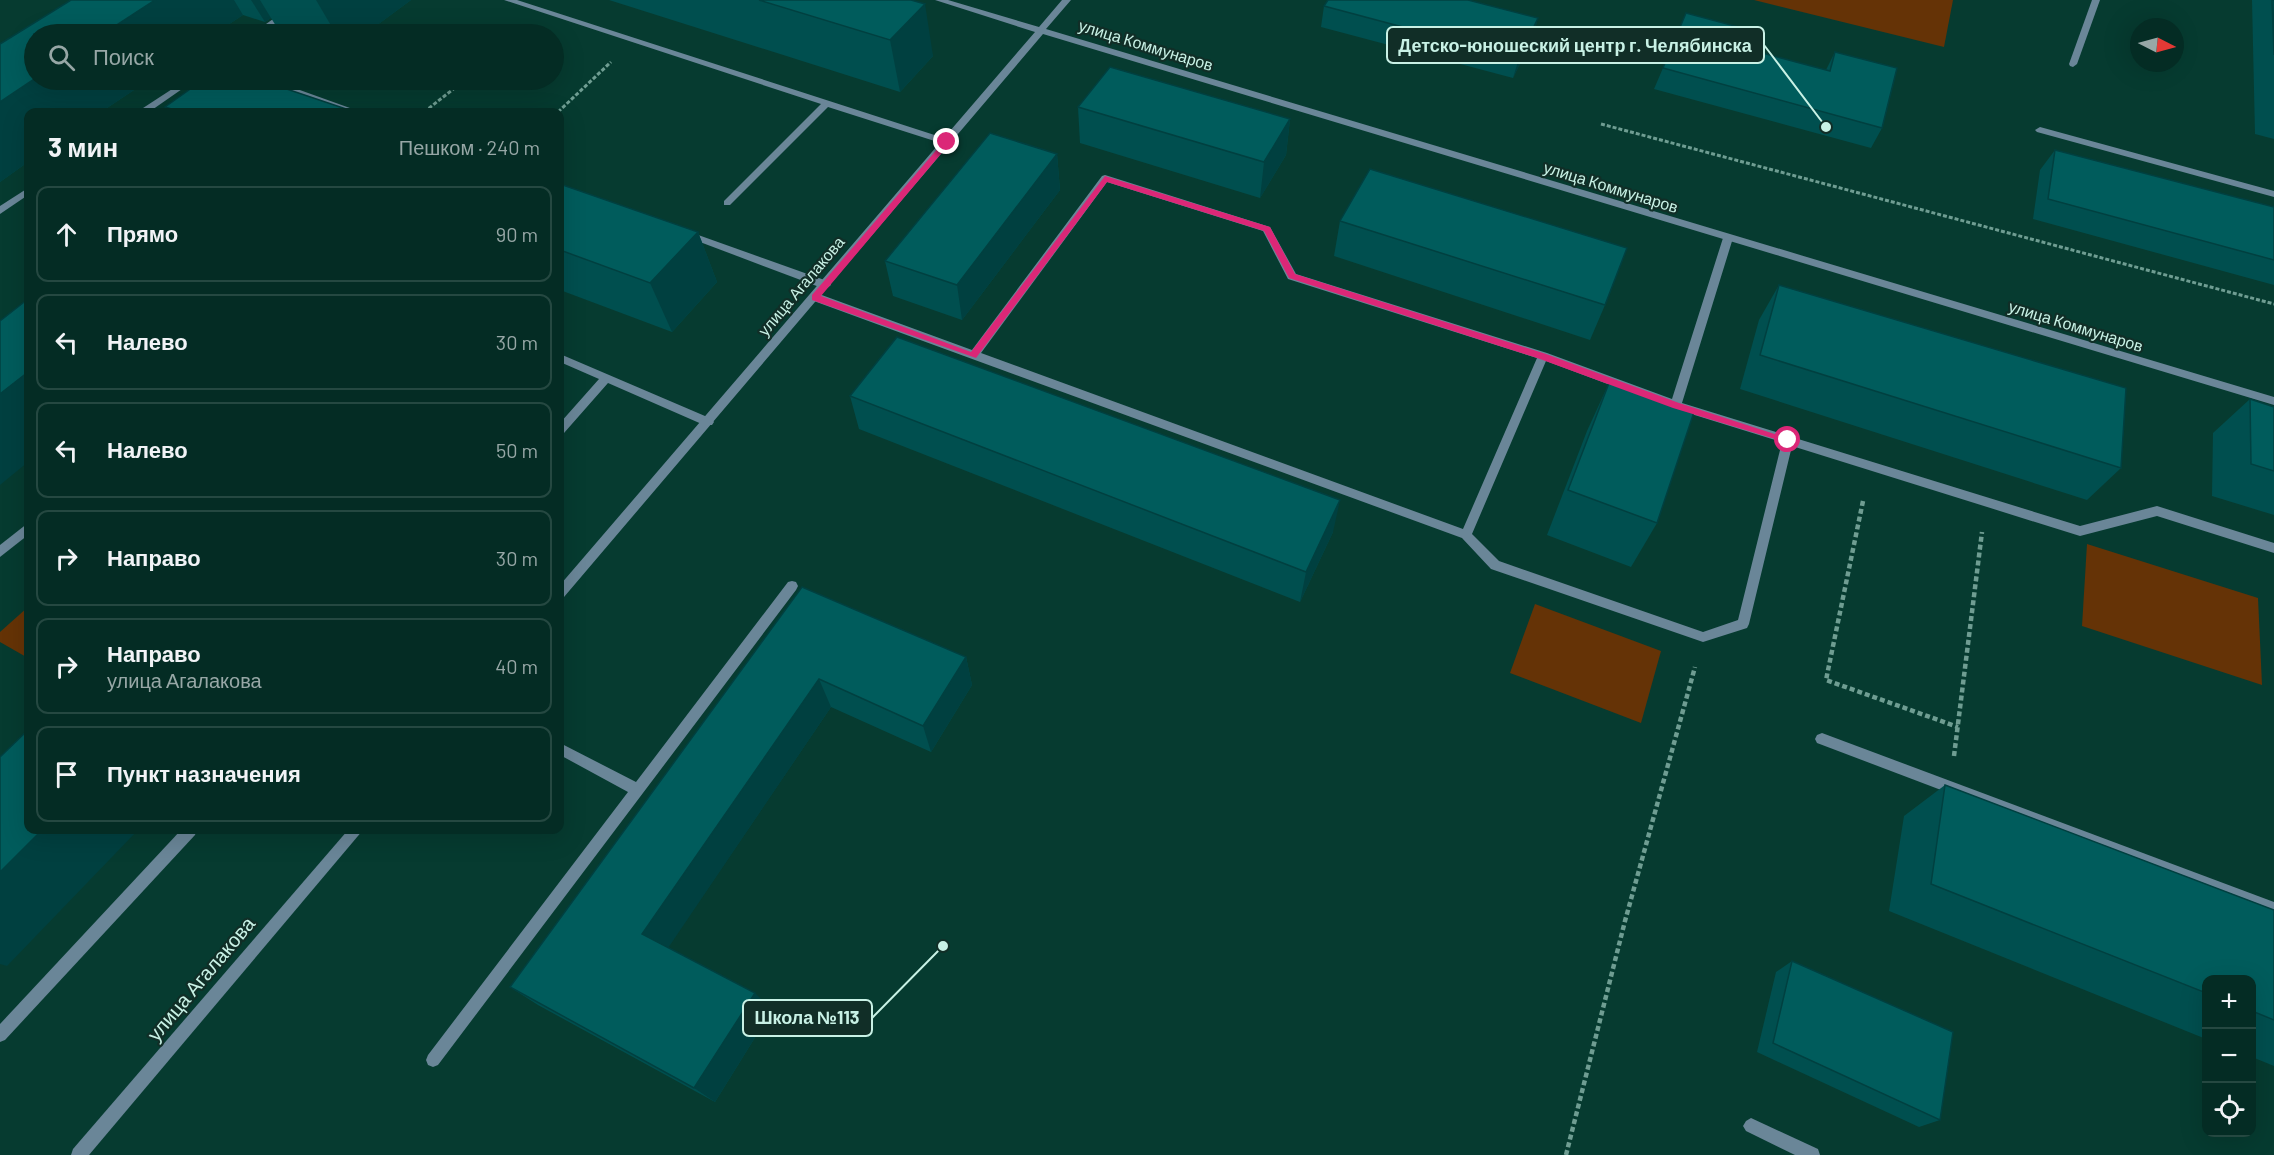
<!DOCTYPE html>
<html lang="ru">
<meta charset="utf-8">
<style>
body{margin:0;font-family:Barlow,sans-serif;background:#123831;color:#f1f3f6}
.controls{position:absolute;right:18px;bottom:18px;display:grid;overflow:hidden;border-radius:12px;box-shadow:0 6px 24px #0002}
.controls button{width:54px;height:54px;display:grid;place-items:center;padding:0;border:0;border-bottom:2px solid #254841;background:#042c24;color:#f1f3f6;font:30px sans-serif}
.compass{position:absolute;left:2130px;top:18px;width:54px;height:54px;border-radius:50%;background:#042c24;box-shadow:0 6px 24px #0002;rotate:96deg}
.stop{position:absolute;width:18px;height:18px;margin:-14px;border:4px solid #db2777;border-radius:50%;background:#fff}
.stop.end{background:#db2777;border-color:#fff;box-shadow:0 2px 6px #0008}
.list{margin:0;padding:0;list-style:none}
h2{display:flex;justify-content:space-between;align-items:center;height:78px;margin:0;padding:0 24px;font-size:26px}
h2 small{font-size:20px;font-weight:400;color:#97a7a6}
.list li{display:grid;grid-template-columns:39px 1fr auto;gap:18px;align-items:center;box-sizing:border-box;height:96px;margin:0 12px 12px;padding:0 12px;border:2px solid #254841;border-radius:12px}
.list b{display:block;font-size:22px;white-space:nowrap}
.list p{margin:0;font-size:20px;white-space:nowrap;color:#97a7a6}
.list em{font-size:20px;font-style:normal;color:#97a7a6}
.icon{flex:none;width:33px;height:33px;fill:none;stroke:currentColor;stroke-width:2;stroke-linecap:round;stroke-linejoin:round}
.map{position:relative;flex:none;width:2274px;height:1155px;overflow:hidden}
.search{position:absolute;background:#042c24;box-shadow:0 6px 24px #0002;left:24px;top:24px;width:540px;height:66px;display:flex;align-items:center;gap:15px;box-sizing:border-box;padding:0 21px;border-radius:33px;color:#97a7a6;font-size:22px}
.panel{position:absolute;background:#042c24;box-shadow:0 6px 24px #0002;left:24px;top:108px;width:540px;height:726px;border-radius:12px}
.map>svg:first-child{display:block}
.green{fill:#653306}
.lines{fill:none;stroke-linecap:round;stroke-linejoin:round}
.path-far1{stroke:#6f9d92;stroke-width:3;stroke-dasharray:4 2;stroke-linecap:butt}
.path{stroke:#6f9d92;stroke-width:4.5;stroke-dasharray:5 3;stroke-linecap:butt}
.lane{fill:#6a8698;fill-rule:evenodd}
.street{fill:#6a8698;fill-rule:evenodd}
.wall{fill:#004f4f}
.shaded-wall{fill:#004040}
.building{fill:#005c5c;stroke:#004040;stroke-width:1.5}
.route{fill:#db2777}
.labels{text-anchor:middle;stroke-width:4.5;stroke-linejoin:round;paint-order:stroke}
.street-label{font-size:16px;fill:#c8f1e5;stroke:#112e27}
.near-street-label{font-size:20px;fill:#c8f1e5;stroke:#112e27}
.leader{fill:none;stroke:#c8f1e5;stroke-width:2}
.callout-dot{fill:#c8f1e5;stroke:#112e27;stroke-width:2}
.callout{fill:#112e27;stroke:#c8f1e5;stroke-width:2}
.callout-label{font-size:18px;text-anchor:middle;font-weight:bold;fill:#c8f1e5}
</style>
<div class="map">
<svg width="2274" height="1155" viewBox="0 0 2274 1155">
<rect width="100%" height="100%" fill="#063b30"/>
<g class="green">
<path d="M1754 0H1953L1944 47Z"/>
<path d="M2087 544 2258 598 2262 685 2082 626Z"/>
<path d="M1535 604 1661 651 1641 723 1510 673Z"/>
<path d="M28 607V658L0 642V632Z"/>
</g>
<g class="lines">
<g class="path-far1">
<path d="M424 112 465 80"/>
<path d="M558 112 611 62"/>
<path d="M1601 124 2274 304"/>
</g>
<g class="path">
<path d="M1863 501 1826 680 1958 727"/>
<path d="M1954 756 1982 532"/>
<path d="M1566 1155 1625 921 1695 667"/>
</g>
<g class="lane">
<path d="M300 0H310L261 34H252Z"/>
<path d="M504 0H517L950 140 952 142 950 144H944L828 107 730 205H724V201L821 104Z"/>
<path d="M2092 0H2100L2077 64 2073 67 2070 66 2069 64Z"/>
<path d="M186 80H195L149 112H139L140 110Z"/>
<path d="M261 80H272L361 112H348Z"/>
<path d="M2040 127 2274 191V197L2037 132 2035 130Z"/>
<path d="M1105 175 1270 227 1296 274 1547 353 1672 399 1723 238 1725 236H1731L1733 238 1682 403 2080 526 2157 506 2274 543V553L2157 516 2080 536 1792 446 1749 624 1747 628 1703 642 1491 569 1462 538 811 300 810 297 815 293 819 294 972 350 1102 176ZM1107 182 1263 231 1288 279 1537 358 1463 529 981 353ZM1546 361 1672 408 1782 442 1738 620 1703 632 1499 561 1472 534Z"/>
<path d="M28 188V195L0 214V206Z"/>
<path d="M687 231 830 282 831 285 826 289 822 288 684 236 682 234Z"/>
<path d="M560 354 712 419 714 422 712 425H704L608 383 564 433 560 434V423L599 379 560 362Z"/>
<path d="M28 523V535L0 557V545Z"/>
<path d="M792 581 796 582 798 586 796 590 438 1065 433 1067 428 1065 426 1060 428 1055 628 792 560 755V743L636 782 788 582Z"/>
<path d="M1822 733 2274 902V916L1817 743 1815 739 1817 735Z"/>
<path d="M181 830H197L195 835 5 1040 0 1042V1024Z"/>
<path d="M1751 1118 1818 1149 1820 1155H1795L1746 1131 1743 1126 1746 1121Z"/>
</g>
<g class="street">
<path d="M935 0H948L1039 27 1062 0H1071L1046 29 2274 397V405L1043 34 564 597 560 598V585L1035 32Z"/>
<path d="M348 830H363L89 1155H71L73 1149Z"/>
</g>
</g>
<g class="wall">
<path d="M71 0H411L365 34H301L276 26 271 18 265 22 243 15 214 34H34V80H149L101 112H28V162L0 182V44Z"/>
<path d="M609 0H911L933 56 900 92Z"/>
<path d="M2252 0H2274V139L2255 134Z"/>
<path d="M1324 6 1538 18 1532 39 1513 78 1321 27Z"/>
<path d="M1740 47 1826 70 1835 52 1882 128 1871 148 1654 89 1663 68Z"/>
<path d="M165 107 355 112H169Z"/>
<path d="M1078 107 1290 119 1286 155 1260 198 1080 143Z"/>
<path d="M2055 150 2274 207V285L2033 219 2040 170Z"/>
<path d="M1057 154 1060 190 962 320 893 296 885 261Z"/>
<path d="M560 184 698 232 717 282 672 332 560 290Z"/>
<path d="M1340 221 1605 305 1590 340 1334 256Z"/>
<path d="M1779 285 2121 468 2087 500 1740 389 1759 320Z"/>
<path d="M1609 383 1657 523 1631 567 1547 535 1587 431Z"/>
<path d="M850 396 1333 532 1300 602 859 429Z"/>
<path d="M2250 399 2274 407V515L2212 496 2213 433Z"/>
<path d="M802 587 966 657 972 685 931 752 831 707 668 947 772 1010 715 1102 538 1005 510 987Z"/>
<path d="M1945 785 2274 910V1066L2252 1057V980H2206V1039L1889 911 1904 816Z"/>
<path d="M1792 961 1940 1120 1919 1127 1757 1052 1776 972Z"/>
</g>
<g class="shaded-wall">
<path d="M155 0H234L243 15 214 34H103Z"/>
<path d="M251 0H260L271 18 265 22Z"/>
<path d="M316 0H411L365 34H336Z"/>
<path d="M925 4 933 56 900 92 890 40Z"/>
<path d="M1538 18 1532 39 1513 78 1519 58Z"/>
<path d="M34 79V80H149L101 112H28V162L0 182V102Z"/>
<path d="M1290 119 1286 155 1260 198 1264 162Z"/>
<path d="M1057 154 1060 190 962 320 957 285Z"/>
<path d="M698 232 717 282 672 332 650 283Z"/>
<path d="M28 372V462L0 485V394Z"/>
<path d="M1340 500 1333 532 1300 602 1306 572Z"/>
<path d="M966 657 972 685 931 752 923 726Z"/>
<path d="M819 679 831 707 664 954 642 934Z"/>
<path d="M42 830H138L7 966 0 964V872Z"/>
<path d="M755 993 772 1010 715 1102 694 1088Z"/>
</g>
<g class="building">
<path d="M71 0H155L103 34H34V79L0 102V44Z"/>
<path d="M759 0H911L925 4 890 40Z"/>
<path d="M1328 0H1468L1538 18 1519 58 1324 6Z"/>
<path d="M2272 0H2274V55Z"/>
<path d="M1686 13 1746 29 1740 47 1830 71 1835 52 1897 68 1882 128 1663 68Z"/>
<path d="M1110 67 1290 119 1264 162 1078 107Z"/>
<path d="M203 80H260L355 112H181L165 107Z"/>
<path d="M990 133 1057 154 957 285 885 261Z"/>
<path d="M2055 150 2274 207V260L2048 199Z"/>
<path d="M1370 169 1627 248 1605 305 1340 221Z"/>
<path d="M560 184 698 232 650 283 560 250Z"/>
<path d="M1779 285 2126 388 2121 468 1760 355Z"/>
<path d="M28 299V372L0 394V321Z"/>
<path d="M897 337 1340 500 1306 572 850 396Z"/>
<path d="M1609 383 1694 412 1657 523 1568 490Z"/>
<path d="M2250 399 2274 407V471L2251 464Z"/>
<path d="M802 587 966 657 923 726 819 679 642 934 755 993 694 1088 510 987Z"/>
<path d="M28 730V830H42L0 872V757Z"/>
<path d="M1945 785 2274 910V1020L2252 1011V980H2206V993L1931 884Z"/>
<path d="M1792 961 1953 1032 1940 1120 1773 1043Z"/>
</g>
<path class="route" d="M945 140 951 142 821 296 971 352 1105 176 1270 227 1295 274 1546 354 1679 403 1793 440 1788 443 1673 408 1540 359 1289 278 1264 231 1107 182 976 358 812 300V295Z"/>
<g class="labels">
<g class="street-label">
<text transform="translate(1146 45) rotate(17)" y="6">улица Коммунаров</text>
<text transform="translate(1611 187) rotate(17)" y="6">улица Коммунаров</text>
<text transform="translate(801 286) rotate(-50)" y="6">улица Агалакова</text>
<text transform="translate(2076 326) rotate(17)" y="6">улица Коммунаров</text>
</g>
<g class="near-street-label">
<text transform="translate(201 979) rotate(-50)" y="7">улица Агалакова</text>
</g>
</g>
<path class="leader" d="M1826 127L1764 45M943 946L872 1018"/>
<g class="callout-dot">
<circle cx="1826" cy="127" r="6"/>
<circle cx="943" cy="946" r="6"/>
</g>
<g class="callout">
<rect x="1387" y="27" width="377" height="36" rx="6"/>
<rect x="743" y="1000" width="129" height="36" rx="6"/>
</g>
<g class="callout-label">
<text x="1575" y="52">Детско-юношеский центр г. Челябинска</text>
<text x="807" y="1024">Школа №113</text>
</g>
</svg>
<div class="controls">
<button>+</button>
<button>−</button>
<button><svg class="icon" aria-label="locate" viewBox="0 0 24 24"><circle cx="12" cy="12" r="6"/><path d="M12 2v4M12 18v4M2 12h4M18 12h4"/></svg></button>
</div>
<svg class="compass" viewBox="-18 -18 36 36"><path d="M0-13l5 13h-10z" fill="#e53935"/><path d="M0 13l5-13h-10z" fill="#97a7a6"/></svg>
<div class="stop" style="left:1788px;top:440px"></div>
<div class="stop end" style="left:947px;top:142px"></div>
<div class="search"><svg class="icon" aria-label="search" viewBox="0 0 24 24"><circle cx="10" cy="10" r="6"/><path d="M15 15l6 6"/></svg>Поиск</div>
<section class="panel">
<h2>3 мин<small>Пешком · 240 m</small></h2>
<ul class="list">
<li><svg class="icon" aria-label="ahead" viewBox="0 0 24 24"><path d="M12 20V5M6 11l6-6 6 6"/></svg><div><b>Прямо</b></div><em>90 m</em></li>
<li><svg class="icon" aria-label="left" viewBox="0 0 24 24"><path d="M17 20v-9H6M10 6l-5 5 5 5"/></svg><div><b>Налево</b></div><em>30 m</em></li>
<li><svg class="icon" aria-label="left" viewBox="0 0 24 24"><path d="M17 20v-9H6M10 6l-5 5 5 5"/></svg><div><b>Налево</b></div><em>50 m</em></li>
<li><svg class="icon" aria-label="right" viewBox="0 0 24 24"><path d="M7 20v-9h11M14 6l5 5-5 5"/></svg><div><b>Направо</b></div><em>30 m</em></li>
<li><svg class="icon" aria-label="right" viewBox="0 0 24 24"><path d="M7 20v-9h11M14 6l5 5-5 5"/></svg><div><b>Направо</b><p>улица Агалакова</p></div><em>40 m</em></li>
<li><svg class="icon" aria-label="arrive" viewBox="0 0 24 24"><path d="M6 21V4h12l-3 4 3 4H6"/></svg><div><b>Пункт назначения</b></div></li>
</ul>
</section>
</div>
